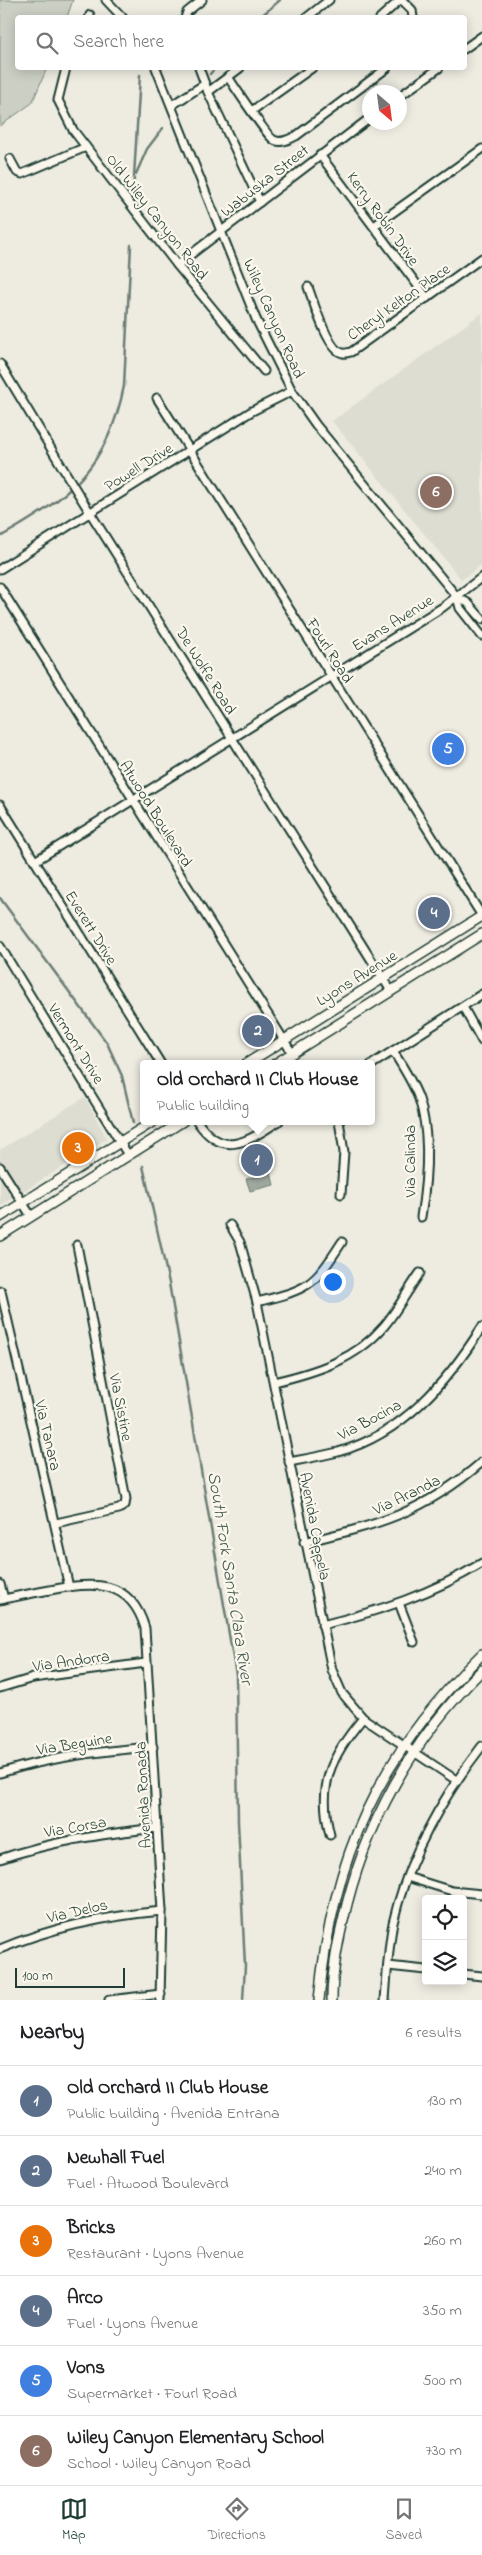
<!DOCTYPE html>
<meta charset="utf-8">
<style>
body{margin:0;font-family:"Indie Flower",sans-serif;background:#f6f6f6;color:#202124}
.controls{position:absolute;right:15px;bottom:15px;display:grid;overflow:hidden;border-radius:5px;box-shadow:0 2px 12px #0003}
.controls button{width:45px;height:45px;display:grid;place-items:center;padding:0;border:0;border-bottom:1px solid #e0e0e0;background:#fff;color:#202124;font:25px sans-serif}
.compass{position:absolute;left:362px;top:85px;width:45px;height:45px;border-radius:50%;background:#fff;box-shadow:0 2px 12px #0003;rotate:152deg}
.scale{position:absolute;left:15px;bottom:12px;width:110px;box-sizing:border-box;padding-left:5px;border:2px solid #1f3d34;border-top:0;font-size:14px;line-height:18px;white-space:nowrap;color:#1f3d34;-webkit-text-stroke:4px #fbf7ec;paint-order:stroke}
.you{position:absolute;left:332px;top:1281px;width:18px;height:18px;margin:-12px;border:4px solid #fff;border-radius:50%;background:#1a73e8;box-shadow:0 0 0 8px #1a73e833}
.badge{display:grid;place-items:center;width:32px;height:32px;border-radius:50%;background:#1f3d34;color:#fff;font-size:16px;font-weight:700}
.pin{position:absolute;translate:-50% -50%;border:2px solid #fff;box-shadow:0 1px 5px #0006}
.popup{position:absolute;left:140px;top:1060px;width:235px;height:65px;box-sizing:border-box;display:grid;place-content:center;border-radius:5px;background:#fff;filter:drop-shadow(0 1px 4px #0005);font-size:16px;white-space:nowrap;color:#757577}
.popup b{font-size:19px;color:#202124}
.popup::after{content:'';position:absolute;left:50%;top:100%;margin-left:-10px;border:10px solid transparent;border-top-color:#fff}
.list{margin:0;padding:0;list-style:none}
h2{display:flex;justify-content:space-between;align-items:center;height:65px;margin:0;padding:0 20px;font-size:21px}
h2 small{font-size:16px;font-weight:400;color:#757577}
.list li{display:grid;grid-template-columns:32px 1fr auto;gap:15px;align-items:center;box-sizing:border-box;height:70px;padding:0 20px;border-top:1px solid #e0e0e0}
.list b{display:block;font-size:19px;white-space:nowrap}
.list p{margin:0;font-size:16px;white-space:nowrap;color:#757577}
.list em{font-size:16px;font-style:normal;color:#757577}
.icon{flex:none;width:28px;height:28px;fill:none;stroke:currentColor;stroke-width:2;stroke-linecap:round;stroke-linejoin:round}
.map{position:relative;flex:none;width:482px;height:2000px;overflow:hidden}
.search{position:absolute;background:#fff;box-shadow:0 2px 12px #0003;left:15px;right:15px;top:15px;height:55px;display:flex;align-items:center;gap:12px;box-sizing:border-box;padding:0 18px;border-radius:5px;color:#757577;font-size:19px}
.sheet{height:485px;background:#fff}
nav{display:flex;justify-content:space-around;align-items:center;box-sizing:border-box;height:70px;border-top:1px solid #e0e0e0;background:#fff;font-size:14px;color:#757577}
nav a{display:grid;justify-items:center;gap:2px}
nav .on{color:#1f3d34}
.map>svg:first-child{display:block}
.built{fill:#ddddd2}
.green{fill:#cbcfc4;stroke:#75867c}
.water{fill:#9fa89f;stroke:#6c7d74}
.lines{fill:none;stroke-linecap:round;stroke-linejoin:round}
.stream{stroke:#6c7d74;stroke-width:2.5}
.minor-casing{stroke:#1f3d34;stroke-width:11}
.major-casing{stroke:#1f3d34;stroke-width:12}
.minor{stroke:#fbf7ec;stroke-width:7}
.major{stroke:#fbf7ec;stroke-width:9}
.labels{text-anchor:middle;stroke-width:4.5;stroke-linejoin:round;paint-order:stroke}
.street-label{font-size:16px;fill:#1f3d34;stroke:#fbf7ec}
.water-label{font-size:18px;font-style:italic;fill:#455d54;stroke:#fbf7ec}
</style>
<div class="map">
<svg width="482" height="2000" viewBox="0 0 482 2000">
<rect width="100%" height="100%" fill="#eeece1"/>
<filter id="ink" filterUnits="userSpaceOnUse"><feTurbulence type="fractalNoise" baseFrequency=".02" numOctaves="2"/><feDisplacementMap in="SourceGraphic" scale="10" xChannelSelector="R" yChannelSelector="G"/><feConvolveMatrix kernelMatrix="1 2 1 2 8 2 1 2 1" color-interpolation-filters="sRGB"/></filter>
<g filter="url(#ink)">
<g class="built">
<path d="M482 313V564L466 577 461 579 332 421Z"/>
<path d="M85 1097 107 1139 0 1206V1150Z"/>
</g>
<path class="green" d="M0 0H73L67 17 18 18V68H47L32 103 0 126Z"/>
<path class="water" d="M271 1173 274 1185 250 1191 246 1179Z"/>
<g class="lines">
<g class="stream">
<path d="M259 18 280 0"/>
<path d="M210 74 215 68"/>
<path d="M136 174 147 149 163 128"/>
<path d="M133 194 140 75"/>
<path d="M0 537C68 499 108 467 124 386L131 245"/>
<path d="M0 898 107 1043 122 1076 133 1123"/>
<path d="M143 1166 169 1283 236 1675 238 1822 245 1966 243 2000"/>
</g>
<defs>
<g id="minor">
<path d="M106 0 123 18"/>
<path d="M402 0 412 10 413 18"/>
<path d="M89 18 90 15"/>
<path d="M185 18 187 12 202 0"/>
<path d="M306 18 329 0"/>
<path d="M380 18 400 0"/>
<path d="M464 49 482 36"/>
<path d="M66 68 58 100 73 130 177 265 264 371"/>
<path d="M156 68 256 319 292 391 316 425 457 597 468 603 482 619"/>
<path d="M199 68 208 92 260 202"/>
<path d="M228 77C235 87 268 138 274 140 281 144 289 139 296 136L387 68"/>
<path d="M208 92 240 68"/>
<path d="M400 96 439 68"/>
<path d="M172 105 205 84"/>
<path d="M253 110 312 68"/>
<path d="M320 155 427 298"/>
<path d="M10 159 17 172 22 174 86 147"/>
<path d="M374 226 482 149"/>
<path d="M177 265 370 118"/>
<path d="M308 287C313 300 328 352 343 353 346 354 348 352 351 352L482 258"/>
<path d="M0 364 79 495 391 991"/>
<path d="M157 398 482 916"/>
<path d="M0 569 252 411 292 391"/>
<path d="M0 587 292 1053"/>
<path d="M457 597 460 608 482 636"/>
<path d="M0 805 161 1064"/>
<path d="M35 861 443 607 482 577"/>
<path d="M0 946 128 1155"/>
<path d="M463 1007 482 1041"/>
<path d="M393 1051C402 1066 413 1082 419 1099 431 1135 427 1180 421 1217"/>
<path d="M371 1065 482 994"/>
<path d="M197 1121C223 1160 248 1141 279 1121"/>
<path d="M339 1121 344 1152 341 1194"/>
<path d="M0 1167 31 1216"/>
<path d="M230 1225 240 1242 257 1302 332 1670 342 1693 363 1718 456 1780"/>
<path d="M1 1291 69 1587"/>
<path d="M257 1302C309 1289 313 1287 342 1242"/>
<path d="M274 1382C316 1372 356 1360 385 1325 398 1309 408 1290 420 1273"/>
<path d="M289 1462C305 1459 322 1456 338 1452 403 1434 448 1381 482 1327"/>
<path d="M56 1523 119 1509 125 1505 126 1499 77 1245"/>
<path d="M304 1542C378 1525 423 1513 482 1462"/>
<path d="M0 1584 4 1599"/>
<path d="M0 1600C16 1596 33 1593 50 1590 94 1582 130 1578 145 1628L162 1911 160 2000"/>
<path d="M399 1603 414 1642"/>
<path d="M322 1625C379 1611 432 1594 482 1563"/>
<path d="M0 1688 33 1678 146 1663"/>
<path d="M0 1773C50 1757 100 1751 153 1747"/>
<path d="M330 1835C317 1785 331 1756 363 1718"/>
<path d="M0 1859C52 1841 103 1834 157 1828"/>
<path d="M407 1877 452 1891 482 1894"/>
<path d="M0 1949C53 1927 105 1916 162 1911"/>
<path d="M388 1966 426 1970"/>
<path d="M463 1974 482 1976"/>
<path d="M109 2000 161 1994"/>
<path d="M385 2000C387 1975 388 1948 393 1923 408 1857 441 1799 482 1746"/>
</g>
<g id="major">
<path d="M246 1064 482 916"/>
<path d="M275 1064 482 934"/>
<path d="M0 1217 154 1121"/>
<path d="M0 1236 183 1121"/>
<path d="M319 2000C332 1856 379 1755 482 1654"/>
<path d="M332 2000C332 1973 337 1946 343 1921 364 1825 412 1739 482 1670"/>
</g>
</defs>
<use href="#minor" class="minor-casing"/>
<use href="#major" class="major-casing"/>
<use href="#minor" class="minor"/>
<use href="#major" class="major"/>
</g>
</g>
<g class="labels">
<g class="street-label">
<text transform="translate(264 180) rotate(-38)" y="6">Wabuska Street</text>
<text transform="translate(158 216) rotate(52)" y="6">Old Wiley Canyon Road</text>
<text transform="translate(384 218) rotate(54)" y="6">Kerry Robin Drive</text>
<text transform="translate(398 301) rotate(-35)" y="6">Cheryl Kelton Place</text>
<text transform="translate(275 318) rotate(66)" y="6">Wiley Canyon Road</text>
<text transform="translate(138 466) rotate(-32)" y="6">Powell Drive</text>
<text transform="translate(392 622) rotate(-32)" y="6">Evans Avenue</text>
<text transform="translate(331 650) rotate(58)" y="6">Fourl Road</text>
<text transform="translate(207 670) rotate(58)" y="6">De Wolfe Road</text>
<text transform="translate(157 813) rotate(58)" y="6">Atwood Boulevard</text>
<text transform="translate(92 927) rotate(58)" y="6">Everett Drive</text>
<text transform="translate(356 977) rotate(-32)" y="6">Lyons Avenue</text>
<text transform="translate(77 1043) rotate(58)" y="6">Vermont Drive</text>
<text transform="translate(409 1161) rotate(-90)" y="6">Via Calinda</text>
<text transform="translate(122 1407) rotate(79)" y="6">Via Sistine</text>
<text transform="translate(369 1419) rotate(-28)" y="6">Via Bocina</text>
<text transform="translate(49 1435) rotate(77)" y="6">Via Tanara</text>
<text transform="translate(406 1494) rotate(-26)" y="6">Via Aranda</text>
<text transform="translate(316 1526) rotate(79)" y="6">Avenida Cappela</text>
<text transform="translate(71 1660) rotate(-8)" y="6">Via Andorra</text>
<text transform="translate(74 1743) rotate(-9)" y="6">Via Beguine</text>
<text transform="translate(142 1795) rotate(-93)" y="6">Avenida Ronada</text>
<text transform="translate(75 1826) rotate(-10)" y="6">Via Corsa</text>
<text transform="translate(77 1910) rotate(-13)" y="6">Via Delos</text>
</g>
<g class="water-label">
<text transform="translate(231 1578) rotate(81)" y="6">South Fork Santa Clara River</text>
</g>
</g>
</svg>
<div class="controls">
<button><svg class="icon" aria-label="locate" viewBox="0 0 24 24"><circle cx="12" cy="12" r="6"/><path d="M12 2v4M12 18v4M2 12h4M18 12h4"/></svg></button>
<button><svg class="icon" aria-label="layers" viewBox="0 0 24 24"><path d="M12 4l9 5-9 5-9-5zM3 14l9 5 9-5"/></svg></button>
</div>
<svg class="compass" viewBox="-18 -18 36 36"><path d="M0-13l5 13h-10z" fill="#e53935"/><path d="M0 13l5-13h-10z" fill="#757577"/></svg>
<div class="scale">100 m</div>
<div class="you"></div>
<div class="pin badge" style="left:257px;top:1160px;background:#5c6f8a">1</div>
<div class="popup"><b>Old Orchard II Club House</b>Public building</div>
<div class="pin badge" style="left:258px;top:1031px;background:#5c6f8a">2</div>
<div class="pin badge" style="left:78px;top:1148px;background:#e8710a">3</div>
<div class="pin badge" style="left:434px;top:913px;background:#5c6f8a">4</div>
<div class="pin badge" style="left:448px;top:749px;background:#3f7fe0">5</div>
<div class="pin badge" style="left:436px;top:492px;background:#8d6e63">6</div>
<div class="search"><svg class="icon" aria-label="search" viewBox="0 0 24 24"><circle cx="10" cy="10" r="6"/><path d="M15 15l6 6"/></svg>Search here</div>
</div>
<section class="sheet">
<h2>Nearby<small>6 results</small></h2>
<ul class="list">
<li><span class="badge" style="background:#5c6f8a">1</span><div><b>Old Orchard II Club House</b><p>Public building · Avenida Entrana</p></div><em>130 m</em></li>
<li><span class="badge" style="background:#5c6f8a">2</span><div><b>Newhall Fuel</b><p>Fuel · Atwood Boulevard</p></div><em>240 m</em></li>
<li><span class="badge" style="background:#e8710a">3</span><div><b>Bricks</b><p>Restaurant · Lyons Avenue</p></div><em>260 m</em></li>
<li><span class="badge" style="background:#5c6f8a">4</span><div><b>Arco</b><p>Fuel · Lyons Avenue</p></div><em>350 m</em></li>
<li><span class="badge" style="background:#3f7fe0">5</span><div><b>Vons</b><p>Supermarket · Fourl Road</p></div><em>500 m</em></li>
<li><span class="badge" style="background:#8d6e63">6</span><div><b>Wiley Canyon Elementary School</b><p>School · Wiley Canyon Road</p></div><em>730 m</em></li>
</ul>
</section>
<nav>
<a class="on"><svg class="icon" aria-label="map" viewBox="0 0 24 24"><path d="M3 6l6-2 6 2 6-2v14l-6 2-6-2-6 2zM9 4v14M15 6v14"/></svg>Map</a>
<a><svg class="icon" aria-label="directions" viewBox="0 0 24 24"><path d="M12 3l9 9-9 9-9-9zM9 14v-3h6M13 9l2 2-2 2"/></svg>Directions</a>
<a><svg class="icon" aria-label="saved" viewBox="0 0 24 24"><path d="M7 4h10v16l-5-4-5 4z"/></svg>Saved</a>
</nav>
